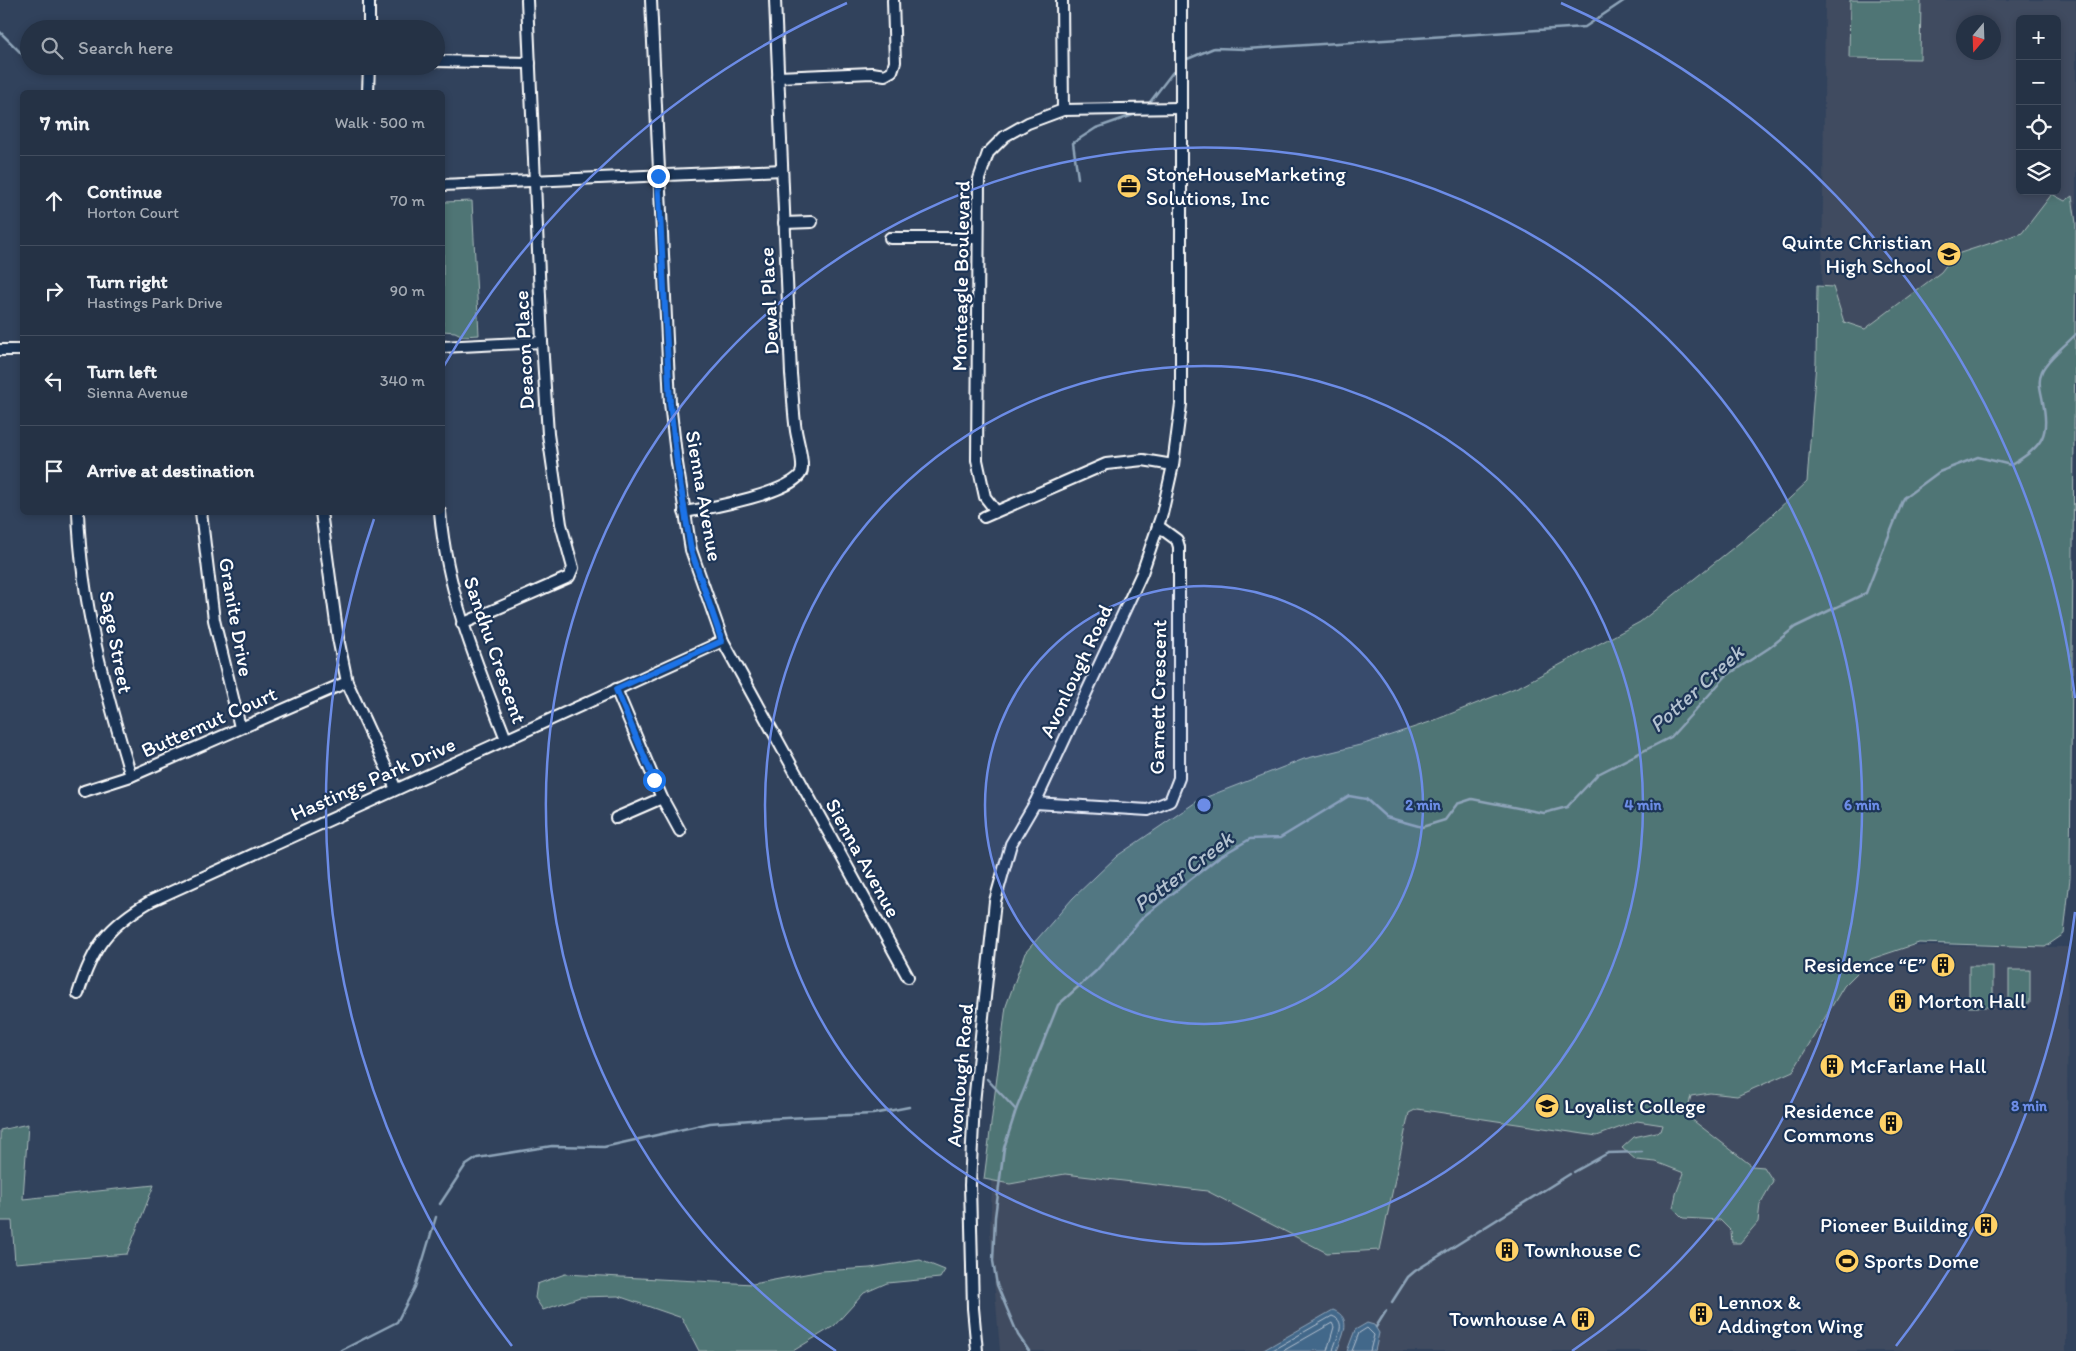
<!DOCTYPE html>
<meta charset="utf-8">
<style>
body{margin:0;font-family:Itim,sans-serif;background:#2d3a4c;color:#f1f3f6}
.controls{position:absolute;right:15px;top:15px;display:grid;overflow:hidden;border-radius:8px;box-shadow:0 2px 8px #0003}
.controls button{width:45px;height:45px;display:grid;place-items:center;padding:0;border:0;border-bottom:1px solid #424d5e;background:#253245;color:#f1f3f6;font:25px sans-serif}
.compass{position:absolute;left:1956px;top:15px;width:45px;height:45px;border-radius:50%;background:#253245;box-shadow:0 2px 8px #0003;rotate:199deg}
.stop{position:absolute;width:15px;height:15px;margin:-11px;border:4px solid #1a73e8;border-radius:50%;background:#fff}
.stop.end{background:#1a73e8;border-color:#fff;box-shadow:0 1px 5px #0008}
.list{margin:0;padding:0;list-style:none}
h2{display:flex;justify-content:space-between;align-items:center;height:65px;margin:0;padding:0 20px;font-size:21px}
h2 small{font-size:16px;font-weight:400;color:#a3aab3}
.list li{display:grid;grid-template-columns:32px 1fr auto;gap:15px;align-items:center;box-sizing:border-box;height:90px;padding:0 20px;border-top:1px solid #424d5e}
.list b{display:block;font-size:19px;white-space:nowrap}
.list p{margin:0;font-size:16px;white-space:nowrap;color:#a3aab3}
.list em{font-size:16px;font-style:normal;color:#a3aab3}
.icon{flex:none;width:28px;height:28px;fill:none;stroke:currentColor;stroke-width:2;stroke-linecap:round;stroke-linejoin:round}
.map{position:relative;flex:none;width:2076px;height:1351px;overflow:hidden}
.search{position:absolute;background:#253245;box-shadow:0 2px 8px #0003;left:20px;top:20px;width:425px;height:55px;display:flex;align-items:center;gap:12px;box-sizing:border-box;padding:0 18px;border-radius:28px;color:#a3aab3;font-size:19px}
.panel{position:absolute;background:#253245;box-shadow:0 2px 8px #0003;left:20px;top:90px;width:425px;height:425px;border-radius:8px}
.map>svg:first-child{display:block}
.built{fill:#3f4b60;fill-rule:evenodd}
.green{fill:#507475;stroke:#a8baba}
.water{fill:#43678a;stroke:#8ea4b9}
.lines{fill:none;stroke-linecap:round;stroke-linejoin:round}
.shore{stroke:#b4c2d0;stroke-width:1}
.stream{stroke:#8ea4b9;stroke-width:2.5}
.minor-casing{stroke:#fff;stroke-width:14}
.minor{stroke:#1d3557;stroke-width:10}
.route{stroke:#1a73e8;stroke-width:6}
.ring{fill:none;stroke:#6c8ce6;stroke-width:2.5}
.labels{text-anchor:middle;stroke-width:4.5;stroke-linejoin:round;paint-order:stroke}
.poi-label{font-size:21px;fill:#fff;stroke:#1d3557;text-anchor:start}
.street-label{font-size:21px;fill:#fff;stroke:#1d3557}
.water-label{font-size:22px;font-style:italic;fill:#b4c2d0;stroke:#1d3557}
.centre{fill:#6c8ce6;stroke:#1d3557;stroke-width:2.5}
.ring-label{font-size:15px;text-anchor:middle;font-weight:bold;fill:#6c8ce6;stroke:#1d3557;stroke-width:4.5;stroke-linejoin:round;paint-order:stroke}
</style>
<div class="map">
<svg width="2076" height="1351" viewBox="0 0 2076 1351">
<rect width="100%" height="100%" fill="#31425c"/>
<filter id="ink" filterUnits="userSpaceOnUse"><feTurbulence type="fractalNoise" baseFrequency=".02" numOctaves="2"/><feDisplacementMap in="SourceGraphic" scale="10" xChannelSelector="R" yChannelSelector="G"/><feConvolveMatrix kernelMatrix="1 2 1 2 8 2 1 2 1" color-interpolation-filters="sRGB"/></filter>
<g filter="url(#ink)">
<g class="built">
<path d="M1825 0H2076V316L1819 579ZM2020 19H2057V191H2020ZM1964 22H1994V52H1964Z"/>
<path d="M1549 943 2068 947 2066 1351H1000L990 1232 993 1163Z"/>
</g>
<g class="green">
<path d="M1850 0H1921L1920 59 1849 58Z"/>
<path d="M2052 194 2065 201 2072 196 2076 223 2070 878 2064 934 2045 947 1919 943 1871 959 1844 986 1793 1071 1737 1096 1710 1093 1691 1096 1686 1115 1752 1166 1764 1167 1773 1181 1760 1204 1758 1222 1740 1243H1732L1731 1231 1720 1220 1683 1218 1673 1208 1676 1194 1684 1173 1656 1162 1636 1160 1622 1148 1634 1137 1661 1131 1663 1125 1637 1121 1597 1136 1417 1109 1409 1113 1380 1250 1327 1253 1207 1191 1065 1174 1010 1184 984 1179 1006 1006 1025 953 1073 898 1117 856 1199 800 1304 759 1364 744 1430 722 1520 686 1640 622 1758 528 1807 482 1816 362 1817 286 1833 287 1844 322 1865 329 1941 272 1954 255 2022 233Z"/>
<path d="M472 201 479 335 463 336 455 332 443 331V202Z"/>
<rect x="1969" y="966" width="24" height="41"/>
<rect x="2009" y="970" width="21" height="33"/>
<path d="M28 1124 23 1199 154 1185 127 1254 15 1263 12 1221H0V1130Z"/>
<path d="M920 1260 945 1270 940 1278 887 1283 864 1293 834 1326 793 1351H699L682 1318 618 1296 580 1297 543 1310 535 1298 537 1284 565 1274 753 1284 821 1271 870 1268Z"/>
</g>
<g class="water">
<path d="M1333 1310C1353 1318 1343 1335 1337 1351H1262Z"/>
<path d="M1367 1323 1374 1325 1379 1333 1375 1351H1347L1355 1330Z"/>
</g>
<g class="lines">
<g class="shore">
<path d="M1271 1351 1332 1316C1349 1322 1335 1339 1333 1351"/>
<path d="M1283 1351 1332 1323 1334 1327 1327 1351"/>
<path d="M1352 1351 1359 1333 1367 1328 1374 1335 1370 1351"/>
</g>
<g class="stream">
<path d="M0 32 29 61"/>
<path d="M1185 60 1214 48 1246 49 1585 27 1625 0"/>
<path d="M36 66 46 73"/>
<path d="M1150 102 1173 72"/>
<path d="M1078 178 1073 143 1096 128 1139 113"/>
<path d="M987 1079 1016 1110"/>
<path d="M1574 1172 1608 1153 1642 1152"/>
<path d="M440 1204 465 1166 477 1158 552 1146 604 1147 710 1123 765 1119 873 1114 909 1107"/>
<path d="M1392 1302 1408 1277 1415 1271 1570 1174"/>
<path d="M1376 1327 1386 1311"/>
<path d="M340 1351 397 1322 415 1287 436 1217"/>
<path d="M1029 1351 1018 1335 997 1285 993 1261 995 1217 1004 1148 1016 1110 1058 1005 1096 971 1144 916 1219 857 1250 839 1280 838 1349 796 1366 799 1386 817 1422 827 1445 820 1457 804 1472 799 1544 813 1567 807 1598 774 1671 737 1726 676 1769 648 1795 627 1866 593 1904 498 1939 472 1978 457 2011 465C2044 445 2050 436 2042 397 2040 388 2038 380 2042 371 2048 358 2066 345 2076 334"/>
</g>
<defs>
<g id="minor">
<path d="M369 0V29"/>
<path d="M651 0 670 403 677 463 691 550 723 641 908 977"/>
<path d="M1062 0 1063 110"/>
<path d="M436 61 530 63"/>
<path d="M778 77 872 73 885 75 892 71 895 62 893 0"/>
<path d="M368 92 369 66"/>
<path d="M442 185 782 170"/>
<path d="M784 223 812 222"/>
<path d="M890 238H978"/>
<path d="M442 347 542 342"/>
<path d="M0 350H22"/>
<path d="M996 511 985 497 977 460 979 179 988 153 1005 136 1028 123 1063 110 1180 108"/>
<path d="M78 512C81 603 105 690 131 776"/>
<path d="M201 512 214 620 240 727"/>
<path d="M321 512 338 638 347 682 396 789"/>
<path d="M440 512C447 593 477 665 506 739"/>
<path d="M684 512C704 509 802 492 802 469 803 457 798 443 796 431 793 412 793 393 791 374L775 0"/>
<path d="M984 517 1106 464 1143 460 1173 465"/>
<path d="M462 624 569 577 573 568 561 524 548 434 542 342 527 0"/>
<path d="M616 689 662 798 680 831"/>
<path d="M84 791 131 776 347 682"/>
<path d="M1035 803 1148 810 1170 801 1179 778V547L1177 540 1158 526"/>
<path d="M616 818 662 798"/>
<path d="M78 994C93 946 108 926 151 901L723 641"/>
<path d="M977 1351 973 1308 970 1185 974 1103 995 901 1011 844 1035 803 1142 573 1162 514 1173 465 1181 404V0"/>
</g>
</defs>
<use href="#minor" class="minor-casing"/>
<use href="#minor" class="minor"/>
</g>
</g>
<g class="lines" filter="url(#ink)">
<path class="route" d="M654 780 616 689 722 641 691 550 677 463 670 403 658 176"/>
</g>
<circle cx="1204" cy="805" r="219" fill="#6c8ce6" fill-opacity=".12"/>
<g class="ring">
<circle cx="1204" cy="805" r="219"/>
<circle cx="1204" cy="805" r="439"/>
<path d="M836 1351A658 658 0 1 1 1572 1351"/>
<path d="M2075 912A878 878 0 0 1 1896 1346M512 1346A878 878 0 0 1 374 519M444 366A878 878 0 0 1 847 3M1561 3A878 878 0 0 1 2075 698"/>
</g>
<defs>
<symbol id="office-disc" viewBox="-11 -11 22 22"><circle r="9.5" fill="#ffd166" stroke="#1d3557"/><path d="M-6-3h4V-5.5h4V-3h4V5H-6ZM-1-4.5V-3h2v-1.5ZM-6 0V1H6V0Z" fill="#111"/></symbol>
<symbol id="school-disc" viewBox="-11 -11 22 22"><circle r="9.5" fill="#ffd166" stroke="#1d3557"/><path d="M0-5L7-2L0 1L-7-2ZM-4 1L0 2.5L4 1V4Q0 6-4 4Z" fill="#111"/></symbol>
<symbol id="building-disc" viewBox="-11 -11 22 22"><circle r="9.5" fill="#ffd166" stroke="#1d3557"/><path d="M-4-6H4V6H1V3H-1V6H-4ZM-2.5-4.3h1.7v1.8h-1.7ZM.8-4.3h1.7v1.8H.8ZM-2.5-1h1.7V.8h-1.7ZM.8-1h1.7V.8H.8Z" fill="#111"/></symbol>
<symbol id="university-disc" viewBox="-11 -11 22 22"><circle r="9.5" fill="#ffd166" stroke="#1d3557"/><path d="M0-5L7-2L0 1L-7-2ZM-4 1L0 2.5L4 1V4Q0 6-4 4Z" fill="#111"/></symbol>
<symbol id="stadium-disc" viewBox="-11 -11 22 22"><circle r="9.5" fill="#ffd166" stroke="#1d3557"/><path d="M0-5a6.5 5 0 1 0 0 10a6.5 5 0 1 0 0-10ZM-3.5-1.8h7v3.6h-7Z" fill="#111"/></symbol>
</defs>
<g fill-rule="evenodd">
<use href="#office-disc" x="1115" y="172" width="28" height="28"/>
<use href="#school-disc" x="1935" y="240" width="28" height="28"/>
<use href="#building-disc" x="1929" y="951" width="28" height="28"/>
<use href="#building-disc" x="1886" y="987" width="28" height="28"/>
<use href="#building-disc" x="1818" y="1052" width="28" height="28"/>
<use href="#university-disc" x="1533" y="1092" width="28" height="28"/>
<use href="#building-disc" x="1877" y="1109" width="28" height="28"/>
<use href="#building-disc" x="1972" y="1211" width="28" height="28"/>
<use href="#building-disc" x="1493" y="1236" width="28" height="28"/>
<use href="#stadium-disc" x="1833" y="1247" width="28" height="28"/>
<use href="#building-disc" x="1687" y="1300" width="28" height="28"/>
<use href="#building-disc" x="1569" y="1305" width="28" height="28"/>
</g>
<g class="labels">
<g class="poi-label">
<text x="1146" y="181">StoneHouseMarketing<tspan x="1146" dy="24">Solutions, Inc</tspan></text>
<text x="1932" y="249" text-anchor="end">Quinte Christian<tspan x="1932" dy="24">High School</tspan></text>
<text x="1926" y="972" text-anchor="end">Residence “E”</text>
<text x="1918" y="1008">Morton Hall</text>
<text x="1850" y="1073">McFarlane Hall</text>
<text x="1564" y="1113">Loyalist College</text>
<text x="1874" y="1118" text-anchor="end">Residence<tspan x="1874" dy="24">Commons</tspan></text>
<text x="1968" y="1232" text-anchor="end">Pioneer Building</text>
<text x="1524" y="1257">Townhouse C</text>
<text x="1864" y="1268">Sports Dome</text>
<text x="1718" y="1309">Lennox &amp;<tspan x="1718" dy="24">Addington Wing</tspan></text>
<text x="1566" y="1326" text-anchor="end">Townhouse A</text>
</g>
<g class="street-label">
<text transform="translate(961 276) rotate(-89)" y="7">Monteagle Boulevard</text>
<text transform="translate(769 301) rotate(-93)" y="7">Dewal Place</text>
<text transform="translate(524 350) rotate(-93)" y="7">Deacon Place</text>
<text transform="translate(704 496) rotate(80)" y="7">Sienna Avenue</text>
<text transform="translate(236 617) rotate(80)" y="7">Granite Drive</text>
<text transform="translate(116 642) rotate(79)" y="7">Sage Street</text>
<text transform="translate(495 650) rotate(71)" y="7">Sandhu Crescent</text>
<text transform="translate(1076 671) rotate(-65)" y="7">Avonlough Road</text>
<text transform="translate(1158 697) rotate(-89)" y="7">Garnett Crescent</text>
<text transform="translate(209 722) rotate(-24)" y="7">Butternut Court</text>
<text transform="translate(373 779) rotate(-24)" y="7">Hastings Park Drive</text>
<text transform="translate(863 858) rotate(61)" y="7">Sienna Avenue</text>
<text transform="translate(960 1075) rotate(-85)" y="7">Avonlough Road</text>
</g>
<g class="water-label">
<text transform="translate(1696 688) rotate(-42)" y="8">Potter Creek</text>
<text transform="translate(1183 871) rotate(-37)" y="8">Potter Creek</text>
</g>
</g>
<circle cx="1204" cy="805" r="8" class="centre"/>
<g class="ring-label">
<text x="1423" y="810">2 min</text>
<text x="1643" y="810">4 min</text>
<text x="1862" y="810">6 min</text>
<text x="2029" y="1111">8 min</text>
</g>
</svg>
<div class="controls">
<button>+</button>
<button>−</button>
<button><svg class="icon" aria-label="locate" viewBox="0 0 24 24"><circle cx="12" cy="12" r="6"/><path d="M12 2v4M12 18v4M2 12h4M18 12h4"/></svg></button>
<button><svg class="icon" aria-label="layers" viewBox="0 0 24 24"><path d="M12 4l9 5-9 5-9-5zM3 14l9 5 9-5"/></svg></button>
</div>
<svg class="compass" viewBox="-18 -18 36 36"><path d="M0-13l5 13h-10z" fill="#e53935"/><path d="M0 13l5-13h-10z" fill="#a3aab3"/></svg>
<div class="stop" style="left:654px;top:780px"></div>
<div class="stop end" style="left:658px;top:176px"></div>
<div class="search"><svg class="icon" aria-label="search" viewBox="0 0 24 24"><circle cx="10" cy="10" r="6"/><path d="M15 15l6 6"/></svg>Search here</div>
<section class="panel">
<h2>7 min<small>Walk · 500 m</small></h2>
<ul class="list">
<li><svg class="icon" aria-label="ahead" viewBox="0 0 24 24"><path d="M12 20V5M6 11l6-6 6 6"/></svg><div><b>Continue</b><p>Horton Court</p></div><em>70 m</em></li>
<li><svg class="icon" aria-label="right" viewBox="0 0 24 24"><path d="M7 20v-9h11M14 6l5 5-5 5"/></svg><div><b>Turn right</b><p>Hastings Park Drive</p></div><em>90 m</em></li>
<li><svg class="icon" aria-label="left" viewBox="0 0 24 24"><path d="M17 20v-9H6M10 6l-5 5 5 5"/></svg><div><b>Turn left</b><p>Sienna Avenue</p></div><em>340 m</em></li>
<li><svg class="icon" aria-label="arrive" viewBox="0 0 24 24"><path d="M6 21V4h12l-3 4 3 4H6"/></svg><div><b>Arrive at destination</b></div></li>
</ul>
</section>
</div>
